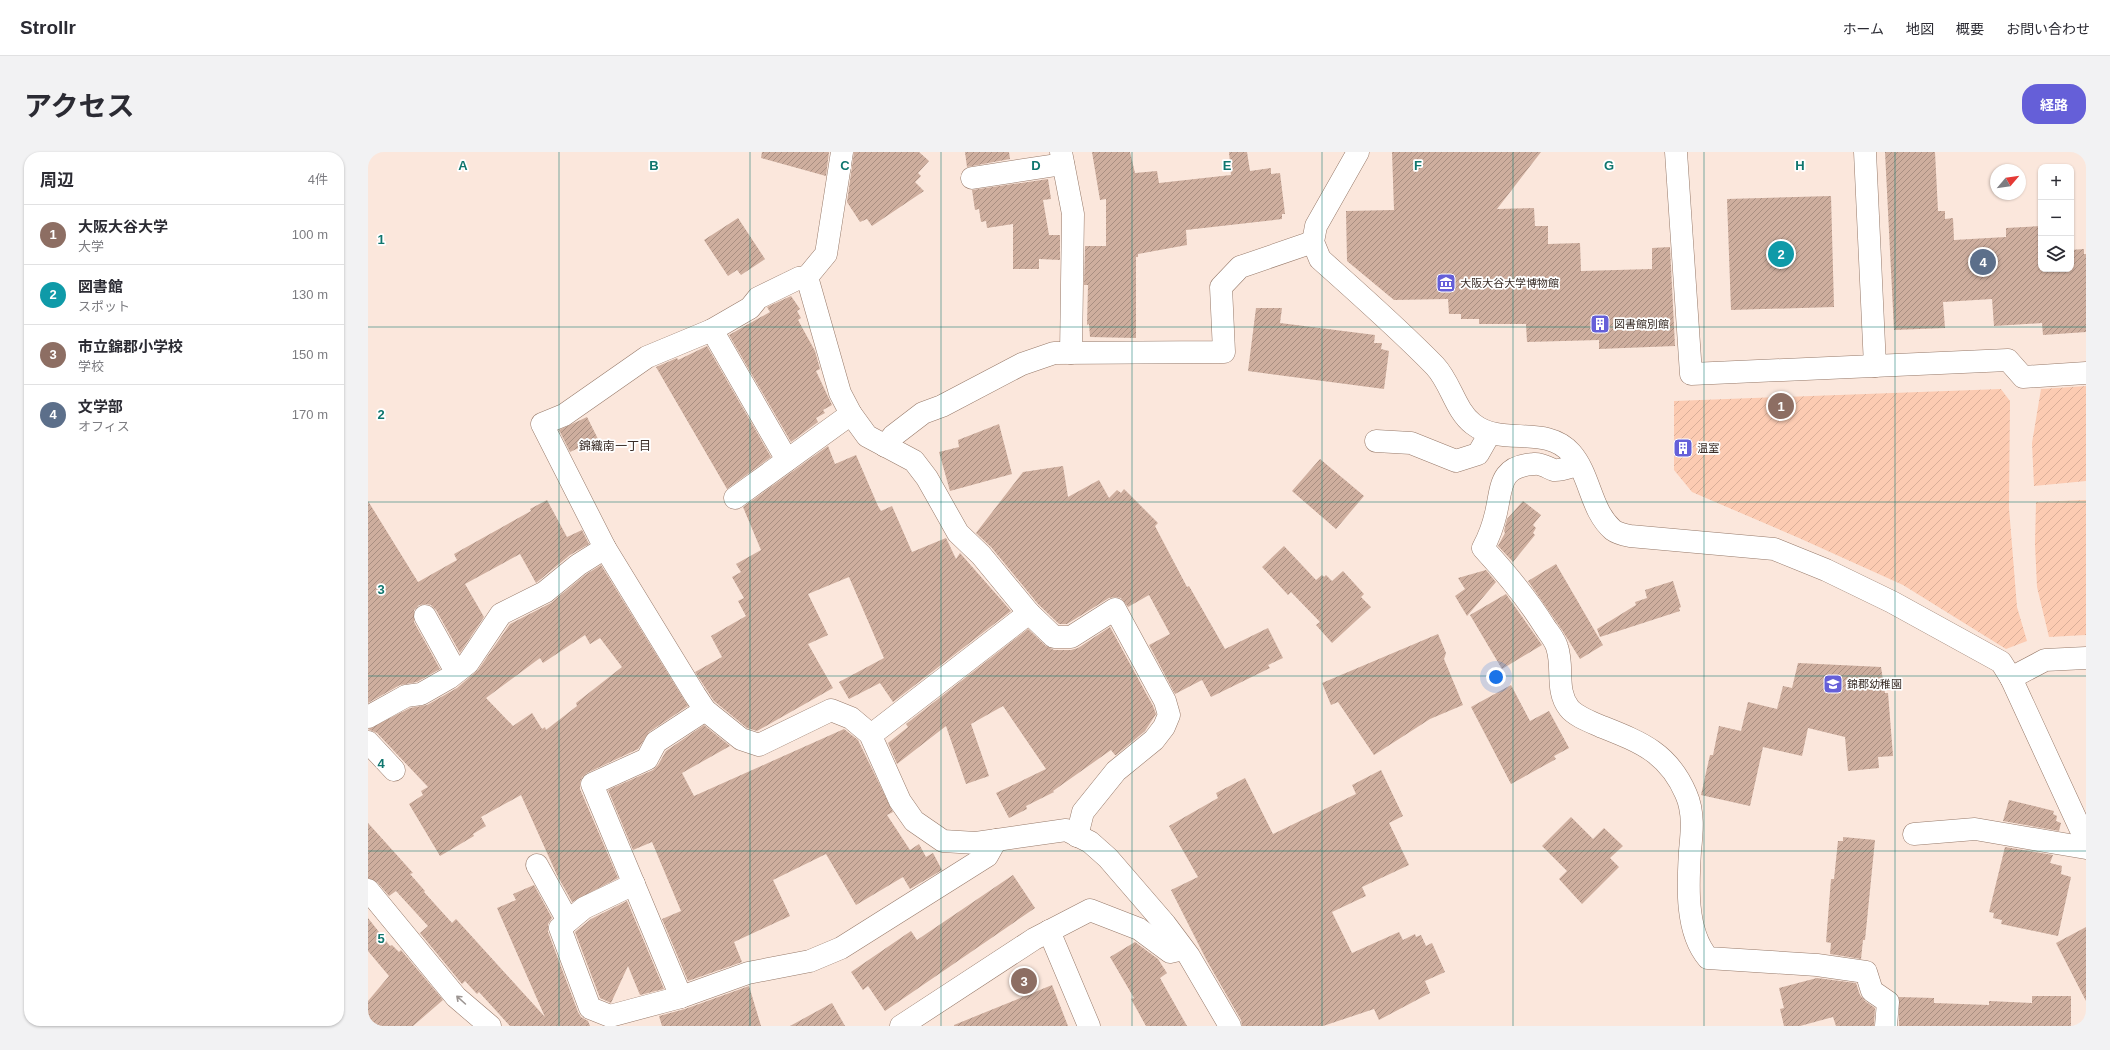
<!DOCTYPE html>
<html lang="ja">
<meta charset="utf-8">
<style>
body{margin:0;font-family:Helvetica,"Noto Sans JP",sans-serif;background:#f2f2f3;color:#2b2b33}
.controls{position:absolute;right:12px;top:12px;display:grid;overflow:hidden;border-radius:8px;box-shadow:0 1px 3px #0004}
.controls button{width:36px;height:36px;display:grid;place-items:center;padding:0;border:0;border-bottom:1px solid #e1e1e2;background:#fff;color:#2b2b33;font:20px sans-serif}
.compass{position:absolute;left:1622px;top:12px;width:36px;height:36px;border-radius:50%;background:#fff;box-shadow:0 1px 3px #0004;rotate:61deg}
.you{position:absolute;left:1128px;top:525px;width:14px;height:14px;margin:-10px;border:3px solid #fff;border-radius:50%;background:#1a73e8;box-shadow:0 0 0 6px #1a73e833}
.badge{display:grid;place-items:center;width:26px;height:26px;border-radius:50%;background:#655fd8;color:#fff;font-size:13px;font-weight:700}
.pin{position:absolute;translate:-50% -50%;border:2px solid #fff;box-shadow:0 1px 4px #0006}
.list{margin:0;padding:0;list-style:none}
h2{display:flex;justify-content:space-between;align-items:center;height:52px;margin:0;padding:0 16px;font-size:17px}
h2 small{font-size:13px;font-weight:400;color:#7c7c81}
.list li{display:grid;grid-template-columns:26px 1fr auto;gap:12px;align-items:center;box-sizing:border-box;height:60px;padding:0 16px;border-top:1px solid #e1e1e2}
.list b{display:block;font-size:15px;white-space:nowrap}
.list p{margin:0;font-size:13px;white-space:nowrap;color:#7c7c81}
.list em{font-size:13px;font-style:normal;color:#7c7c81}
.icon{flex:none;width:22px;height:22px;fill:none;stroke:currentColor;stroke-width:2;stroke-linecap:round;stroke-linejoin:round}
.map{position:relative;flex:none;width:1718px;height:874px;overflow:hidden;border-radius:16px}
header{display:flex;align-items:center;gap:24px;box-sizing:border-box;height:56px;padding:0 20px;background:#fff;border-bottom:1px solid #e1e1e2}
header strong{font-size:19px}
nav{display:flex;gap:22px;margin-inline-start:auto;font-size:14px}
.intro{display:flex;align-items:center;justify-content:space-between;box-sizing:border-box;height:96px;padding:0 24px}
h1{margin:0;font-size:28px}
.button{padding:10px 18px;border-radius:16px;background:#655fd8;color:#fff;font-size:14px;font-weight:700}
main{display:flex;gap:24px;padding:0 24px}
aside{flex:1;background:#fff;border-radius:16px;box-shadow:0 1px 3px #0004}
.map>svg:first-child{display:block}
.garden{fill:url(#garden-furrows)}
.building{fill:url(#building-hatch);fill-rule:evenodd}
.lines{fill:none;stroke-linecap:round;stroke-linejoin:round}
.minor-casing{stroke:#967969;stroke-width:23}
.minor{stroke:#fff;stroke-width:22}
.oneway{stroke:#9c9592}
.grid{fill:none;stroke:#0f766e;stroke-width:1;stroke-opacity:0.55}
.labels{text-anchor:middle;stroke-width:3.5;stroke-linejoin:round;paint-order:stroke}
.poi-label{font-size:11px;fill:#382b25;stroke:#fff;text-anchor:start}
.neighbourhood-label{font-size:12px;fill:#382b25;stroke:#fff}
.grid-label{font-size:13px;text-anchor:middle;font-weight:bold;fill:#0f766e;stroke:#fff;stroke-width:3.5;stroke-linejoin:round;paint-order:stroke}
</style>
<header>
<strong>Strollr</strong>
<nav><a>ホーム</a><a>地図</a><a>概要</a><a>お問い合わせ</a></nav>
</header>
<div class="intro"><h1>アクセス</h1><a class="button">経路</a></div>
<main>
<aside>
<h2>周辺<small>4件</small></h2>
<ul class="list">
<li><span class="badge" style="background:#8d6e63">1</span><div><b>大阪大谷大学</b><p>大学</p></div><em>100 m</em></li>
<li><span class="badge" style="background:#0f9aa8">2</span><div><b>図書館</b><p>スポット</p></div><em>130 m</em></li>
<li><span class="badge" style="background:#8d6e63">3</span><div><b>市立錦郡小学校</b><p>学校</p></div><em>150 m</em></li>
<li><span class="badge" style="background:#5c6f8a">4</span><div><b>文学部</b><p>オフィス</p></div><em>170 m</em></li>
</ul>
</aside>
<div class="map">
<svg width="1718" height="874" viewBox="0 0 1718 874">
<defs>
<pattern id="garden-furrows" width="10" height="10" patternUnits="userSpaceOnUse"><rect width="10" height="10" fill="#fccbb2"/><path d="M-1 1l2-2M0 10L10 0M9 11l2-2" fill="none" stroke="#d9ae99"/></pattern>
<pattern id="building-hatch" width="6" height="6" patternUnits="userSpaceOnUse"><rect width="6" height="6" fill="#ceae9e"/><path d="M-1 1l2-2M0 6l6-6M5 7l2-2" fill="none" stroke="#a88e81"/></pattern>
</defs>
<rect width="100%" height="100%" fill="#fbe7dc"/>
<g class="garden">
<path d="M1718 234V329L1666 334 1664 291 1673 237Z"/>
<path d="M1633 237 1642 249 1641 356 1649 455 1659 489 1638 497 1535 433 1431 386 1324 340 1306 318V249Z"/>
<path d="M1718 348V483L1681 485 1669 435 1667 392 1668 350Z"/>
</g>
<g class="building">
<path d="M394 0H461L458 24 393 6Z"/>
<path d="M486 0H551L561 9 550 21 553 24 547 30 556 39 504 74 499 67 492 70 479 50Z"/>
<path d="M597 0H641L642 7 599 15Z"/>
<path d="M724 0H762L767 21 789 19 791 31 863 23 861 0H879L882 19 903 16V22L912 21 917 62H914V67L818 78 819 93 770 102V105H768V186L722 185 721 172 719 173 720 133H716L717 94H738V47L732 48Z"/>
<path d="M1024 0H1173L1129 57 1166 56 1167 74H1180V92L1212 91 1213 119 1284 117V96L1302 95 1307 194 1231 197V188L1159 190 1158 172H1111V167H1093V162H1081L1080 147 1026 148 979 109 978 59 1026 58Z"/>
<path d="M1517 0H1567L1570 59H1577V67L1585 66 1586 88 1638 85V76L1673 74V117H1703V98L1716 97V102H1718V180L1675 183 1674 171 1626 174 1624 147 1575 150 1577 176 1526 178Z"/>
<path d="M680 27 683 47 675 48 681 83H692V108L671 107V117H645V72L619 76 618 69 613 70 611 57 607 58 604 38Z"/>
<path d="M1463 44 1466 155 1363 158 1359 47Z"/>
<path d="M370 66 397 107 373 123 369 118 360 124 336 88Z"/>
<path d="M423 144 432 157 429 159 433 166 430 168 447 199 452 217 448 219 464 253 455 258 457 261 448 266 450 270 423 290 361 183 402 160 399 155Z"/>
<path d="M888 156H914L912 171 1007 183 1006 191H1014L1013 197 1021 199 1016 237 880 219Z"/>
<path d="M339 194 403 305 359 337 288 215 309 206 310 208Z"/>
<path d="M219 265 230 287 202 300 191 278Z"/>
<path d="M631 272 644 322 582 339 571 300 591 295 590 288Z"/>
<path d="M460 294 467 312 488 303 510 354 513 359 524 354 544 400 578 386 588 407 592 401 643 459 525 550 512 531 481 547 471 530 516 506 481 425 440 442 460 483 440 492 465 536 389 579 379 576 346 549 327 520 354 505 343 484 378 464 370 449 376 446 364 425 373 420 368 412 393 398 375 355Z"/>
<path d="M952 307 996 344 968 377 924 339Z"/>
<path d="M695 314 700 345 731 328 741 346 749 338 753 341 756 337 790 371 787 374 819 435 821 434 857 497 900 476 915 506 900 513 902 516 843 545 834 528 807 542 781 493 802 482 781 443 760 455 753 446 747 445 741 446 699 472H691L670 452 623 395 608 381 655 320Z"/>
<path d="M179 348 199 385 214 378 221 392 202 403 168 431 152 402 97 432 116 465 92 501 68 458 63 453 58 452 51 453 46 458V470L72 517 49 530 32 533 0 551V349L50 430 89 408 86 402 163 359 162 357Z"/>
<path d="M1155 349 1173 363 1165 373 1168 376 1165 381 1167 383 1145 410 1130 394 1137 381 1136 379 1139 367Z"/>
<path d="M916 394 948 428 954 423 956 425 958 423 964 429 975 419 996 442 993 445 1003 455 964 491 948 473 952 470 923 440 920 443 894 415Z"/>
<path d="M1188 412 1235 493 1212 507 1194 478 1160 429Z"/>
<path d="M233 413 320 554 281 580 270 597 219 621 214 625 212 631V637L250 726 204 750 189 723 153 643 113 665 118 674 105 682 106 684 72 704 41 652 55 643 53 639 60 635 9 581 0 577 42 556 59 553 89 536 110 518 142 472 183 451 217 423ZM217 483 222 492 232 486 254 515 208 551 209 554 178 578 177 575 174 577 164 561 145 574 118 546 172 506 175 511Z"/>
<path d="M1118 418 1128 430 1099 464 1087 444 1097 437 1090 426Z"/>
<path d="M1305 429 1313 455 1311 456 1312 459 1232 485 1229 477 1268 453 1267 450 1279 446 1277 438Z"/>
<path d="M1138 442 1174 493 1134 517 1102 463Z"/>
<path d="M742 475 785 554 788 562 777 579 748 603H747L743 598 685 639 686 640 658 654 659 657 641 666 628 641 678 617 635 554 603 572 621 624 598 632 578 574 529 612 520 591 540 575 538 572 660 477 678 494 686 498H703L710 496Z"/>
<path d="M1070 482 1078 501 1076 507 1095 553 1062 567 1006 603 970 550 963 553 954 531Z"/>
<path d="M1430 511 1513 515 1517 541H1520L1525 604 1510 605 1511 616 1480 619 1477 585 1440 576 1434 604 1395 595 1382 654 1333 643 1342 603H1345L1351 574 1373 579 1380 550 1409 557 1415 534 1424 536Z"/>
<path d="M1143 533 1162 569 1181 559 1201 596 1186 604 1188 607 1143 632 1103 555Z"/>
<path d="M336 573 362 594 314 621 326 644 476 577 490 588 525 660 519 663 542 698 551 692 558 705 565 701 574 718 542 737 535 725 488 753 458 702 405 728 422 764 366 790 374 810 320 829 294 767 313 759 284 690 265 698 240 638 285 618 290 613 298 599Z"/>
<path d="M1013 618 1035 664 1021 671 1041 713 994 735 998 744 964 760 984 801 1031 780 1035 788 1047 782 1048 785 1053 783 1058 794 1064 791 1077 820 1057 829 1062 841 1011 868 1006 857 955 874H874L873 868 839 809 803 738 830 725 801 674 850 646 848 641 877 626 905 682 988 642 984 633Z"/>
<path d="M1641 648 1686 659 1685 662 1689 664 1688 669 1693 671 1691 679 1635 669Z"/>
<path d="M1203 665 1225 687 1236 676 1255 694 1242 706 1251 715 1214 752 1191 727 1199 719 1174 694Z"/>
<path d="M0 671 45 721 42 722 57 739 56 740 84 771 88 767 177 865 129 756 148 748 145 742 166 733 184 766 180 772V780L210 860 213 865 220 869 222 874H142L111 840 109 842 97 829 94 832 52 781 60 774 28 739 21 744 9 730 0 726Z"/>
<path d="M1475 685 1507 688 1497 788H1495L1493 807 1462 802 1463 791 1458 790 1463 727H1466L1470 689H1475Z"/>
<path d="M1637 695 1685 703 1682 711 1694 714 1693 722 1703 725 1690 784 1633 772 1634 768 1625 766 1626 761 1621 760Z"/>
<path d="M645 723 667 756 517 859 500 834 495 838 483 820 543 779 549 788Z"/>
<path d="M259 749 296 837 272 843 260 814 243 851 232 846 207 780 223 767Z"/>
<path d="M0 766 22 794 24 793 31 800 33 798 75 848 45 874H0V849L21 824 0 799Z"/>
<path d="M1718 775V849L1688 791Z"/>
<path d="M767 790 790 807 799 821 792 826 819 874H778L763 847 766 846 742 805Z"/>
<path d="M1449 826 1488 831 1492 843 1497 849 1507 856 1506 874H1468L1465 865 1432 874H1416L1412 857 1416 856 1411 836Z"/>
<path d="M684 833 700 874H586V873Z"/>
<path d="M381 834 393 874H294L291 864 317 857Z"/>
<path d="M1664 844H1703V874H1531V845L1566 846V851L1621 853V849L1664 851Z"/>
<path d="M464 851 477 874H422Z"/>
</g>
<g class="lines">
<defs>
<g id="minor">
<path d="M474 0 458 102 439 125 472 241 483 262 499 284 546 309 559 326 590 381 613 403 661 461 686 485H703L747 457 797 549 801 563 796 575 786 588 748 619 715 660 709 684"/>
<path d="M693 0 705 62 703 201"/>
<path d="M990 0 948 74 945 90 952 107C991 142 1031 177 1067 214 1083 231 1087 258 1105 272 1134 295 1178 272 1203 301 1223 324 1222 358 1245 378 1249 381 1257 383 1262 384L1406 397 1458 418 1524 450 1633 510 1643 526 1718 689"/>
<path d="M1308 0 1323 222 1640 208 1655 225 1718 221"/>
<path d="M1497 0 1507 214"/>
<path d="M604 26 695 12"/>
<path d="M439 125 431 126 390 146 382 156 344 178 279 205 196 263 174 272 237 396 327 543 337 558 373 587 391 593 463 558 483 566 502 582 532 649 546 669 575 689 608 691 698 678 722 690 740 706 797 772 821 804 862 874"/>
<path d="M344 178 419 308"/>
<path d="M1008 289 1043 291 1088 309 1110 302 1122 281"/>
<path d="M517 294 525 284 555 261 574 254 654 212 686 201 856 200 853 135 872 115 945 90"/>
<path d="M1210 313C1204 314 1193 319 1186 318 1180 316 1173 311 1166 312 1131 314 1134 335 1128 361 1125 374 1121 385 1115 396 1138 421 1159 446 1177 475 1181 481 1187 488 1189 495 1196 516 1187 538 1201 556 1207 564 1223 570 1232 574 1272 590 1300 600 1318 642 1326 660 1324 680 1322 699 1320 732 1317 779 1340 806L1449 813 1498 820 1504 839 1520 850 1518 874"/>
<path d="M367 346 483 262"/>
<path d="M57 464 88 520"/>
<path d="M1643 526 1677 508 1718 506"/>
<path d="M0 565 38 544 53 542 81 526 100 511 133 462 177 440 210 413 237 396"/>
<path d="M503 583 661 461"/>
<path d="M0 590 26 618"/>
<path d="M1546 682 1607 677 1718 696"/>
<path d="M169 713 200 769"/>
<path d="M266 732 216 756 192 776 222 856 242 864 313 845 380 821 442 809 473 796 619 704 628 688"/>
<path d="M0 738 88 845 122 874"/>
<path d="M681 779 721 874"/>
<path d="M313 845 224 632 279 607 288 590 337 558"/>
<path d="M533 874 666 787 722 758 771 777 802 800 815 797"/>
</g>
</defs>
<use href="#minor" class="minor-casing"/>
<use href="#minor" class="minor"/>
</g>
<defs><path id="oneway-shaft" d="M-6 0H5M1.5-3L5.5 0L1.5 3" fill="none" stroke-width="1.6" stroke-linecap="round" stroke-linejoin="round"/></defs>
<use class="oneway" href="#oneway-shaft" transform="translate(93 848) rotate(-138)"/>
<path class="grid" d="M191 0V874M382 0V874M573 0V874M764 0V874M954 0V874M1145 0V874M1336 0V874M1527 0V874M0 175H1718M0 350H1718M0 524H1718M0 699H1718"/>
<defs>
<symbol id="museum-square" viewBox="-11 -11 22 22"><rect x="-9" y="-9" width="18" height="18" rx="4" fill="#655fd8" stroke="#fff"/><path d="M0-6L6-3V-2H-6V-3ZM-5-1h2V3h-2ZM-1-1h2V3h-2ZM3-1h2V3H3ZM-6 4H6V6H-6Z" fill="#fff"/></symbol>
<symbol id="building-square" viewBox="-11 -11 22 22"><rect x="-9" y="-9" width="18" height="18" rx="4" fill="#655fd8" stroke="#fff"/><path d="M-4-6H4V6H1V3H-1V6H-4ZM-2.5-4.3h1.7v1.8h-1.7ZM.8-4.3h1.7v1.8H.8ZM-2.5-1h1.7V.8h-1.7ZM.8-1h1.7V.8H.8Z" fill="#fff"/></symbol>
<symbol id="school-square" viewBox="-11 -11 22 22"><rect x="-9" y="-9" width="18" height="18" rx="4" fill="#655fd8" stroke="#fff"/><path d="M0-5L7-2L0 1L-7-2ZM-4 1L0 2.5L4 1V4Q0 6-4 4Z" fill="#fff"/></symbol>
</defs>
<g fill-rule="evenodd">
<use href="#museum-square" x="1067" y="120" width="22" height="22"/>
<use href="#building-square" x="1221" y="161" width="22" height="22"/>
<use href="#building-square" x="1304" y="285" width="22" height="22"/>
<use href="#school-square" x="1454" y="521" width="22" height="22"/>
</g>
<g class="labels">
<g class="poi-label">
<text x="1092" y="135">大阪大谷大学博物館</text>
<text x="1246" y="176">図書館別館</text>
<text x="1329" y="300">温室</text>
<text x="1479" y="536">錦郡幼稚園</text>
</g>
<g class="neighbourhood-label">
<text x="247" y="298">錦織南一丁目</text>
</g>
</g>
<g class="grid-label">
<text x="95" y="18">A</text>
<text x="286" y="18">B</text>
<text x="477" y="18">C</text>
<text x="668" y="18">D</text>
<text x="859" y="18">E</text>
<text x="1050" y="18">F</text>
<text x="1241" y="18">G</text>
<text x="1432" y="18">H</text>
<text x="13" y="92">1</text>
<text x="13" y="267">2</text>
<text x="13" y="442">3</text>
<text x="13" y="616">4</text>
<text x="13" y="791">5</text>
</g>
</svg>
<div class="controls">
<button>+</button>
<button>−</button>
<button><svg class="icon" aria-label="layers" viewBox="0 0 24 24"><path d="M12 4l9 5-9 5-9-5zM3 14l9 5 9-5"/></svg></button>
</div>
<svg class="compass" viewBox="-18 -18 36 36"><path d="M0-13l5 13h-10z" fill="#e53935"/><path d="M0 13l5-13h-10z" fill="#7c7c81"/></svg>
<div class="you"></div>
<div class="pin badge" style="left:1413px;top:254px;background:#8d6e63">1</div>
<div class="pin badge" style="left:1413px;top:102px;background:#0f9aa8">2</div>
<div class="pin badge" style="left:656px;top:829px;background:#8d6e63">3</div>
<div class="pin badge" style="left:1615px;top:110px;background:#5c6f8a">4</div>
</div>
</main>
